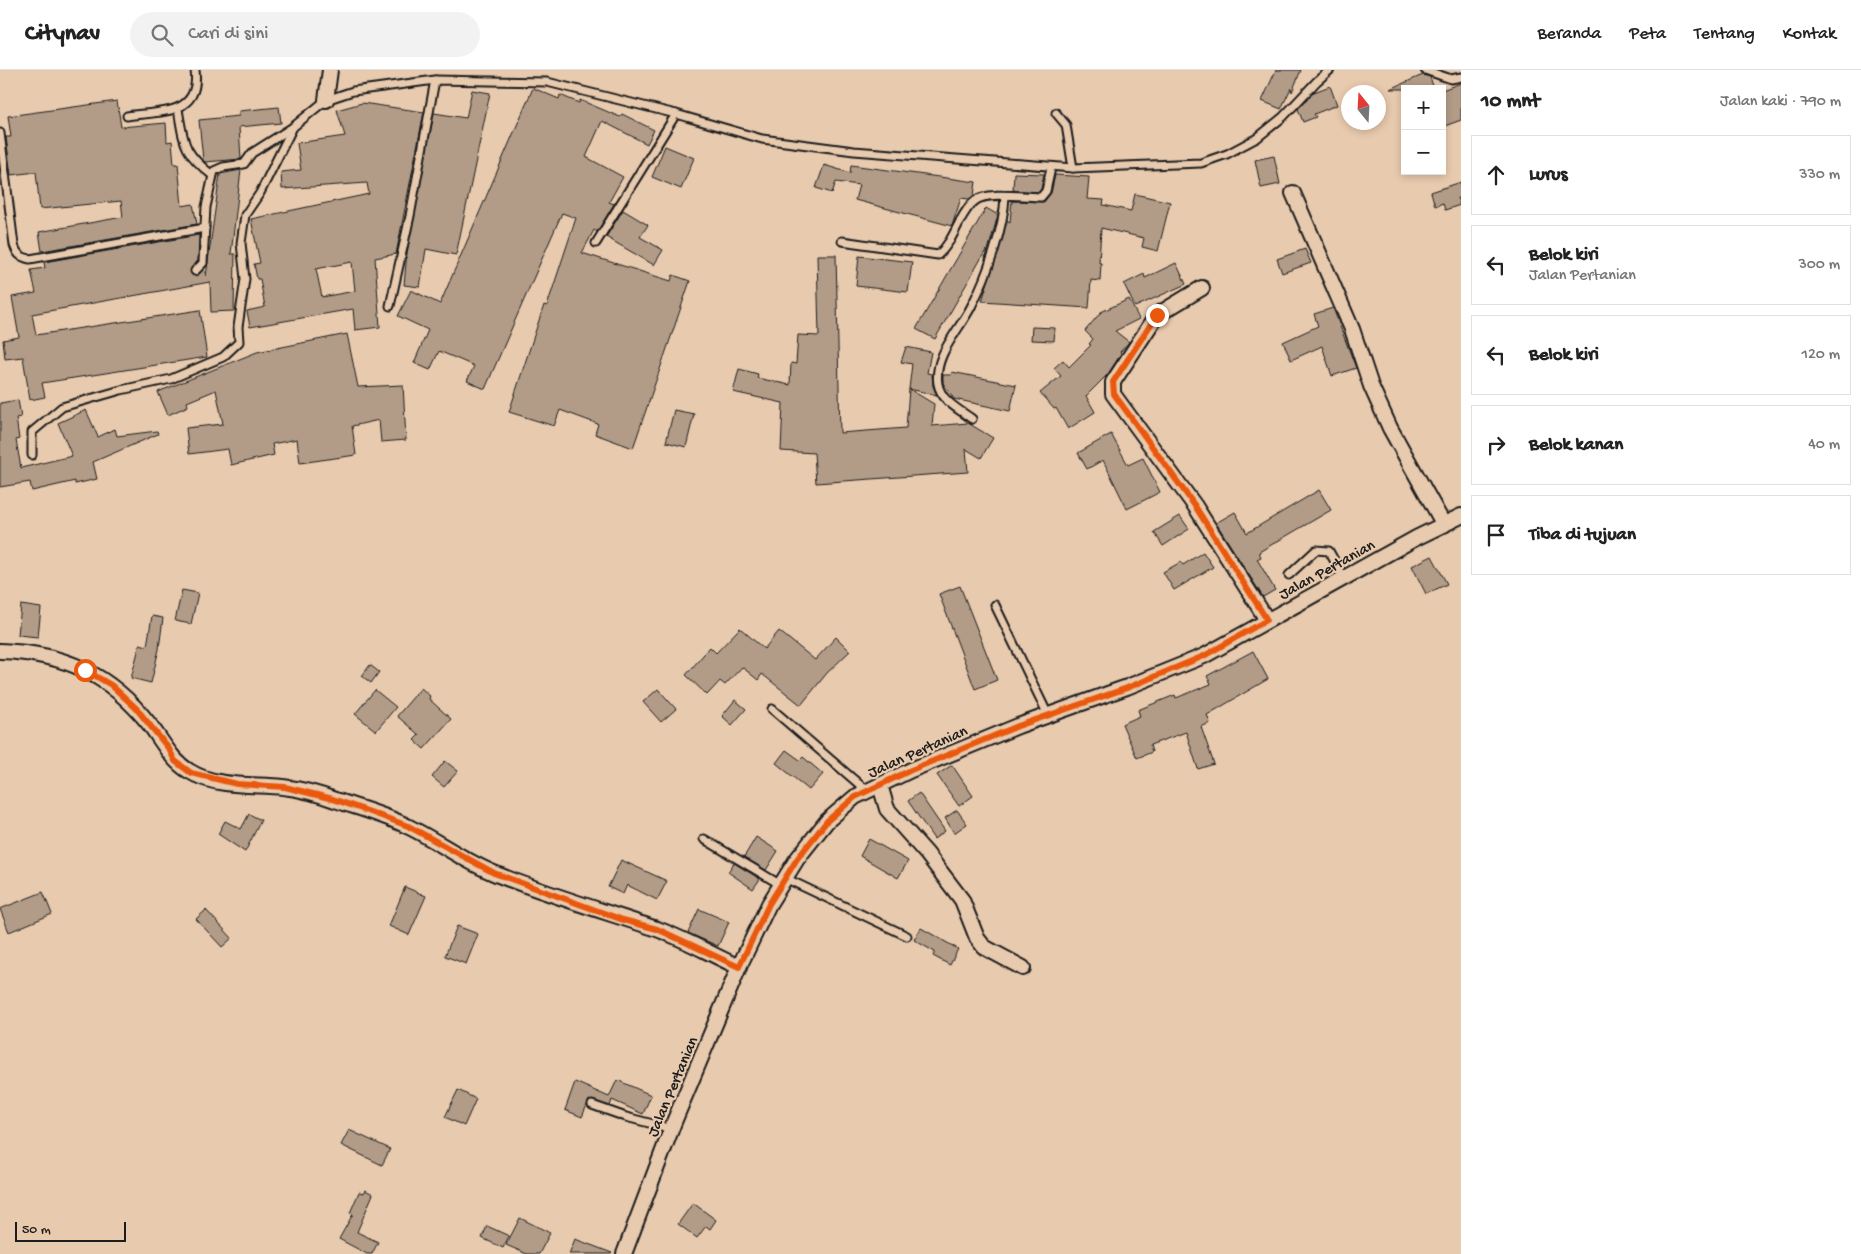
<!DOCTYPE html>
<html lang="id">
<meta charset="utf-8">
<style>
body{margin:0;font-family:"Gochi Hand",sans-serif;background:#f2f2f2;color:#222}
.controls{position:absolute;right:15px;top:15px;display:grid;overflow:hidden;border-radius:0px;box-shadow:0 2px 8px #0003}
.controls button{width:45px;height:45px;display:grid;place-items:center;padding:0;border:0;border-bottom:1px solid #e0e0e0;background:#fff;color:#222;font:25px sans-serif}
.compass{position:absolute;left:1341px;top:15px;width:45px;height:45px;border-radius:50%;background:#fff;box-shadow:0 2px 8px #0003;rotate:342deg}
.scale{position:absolute;left:15px;bottom:12px;width:111px;box-sizing:border-box;padding-left:5px;border:2px solid #1c1c1c;border-top:0;font-size:14px;line-height:18px;white-space:nowrap;color:#1c1c1c;-webkit-text-stroke:4px #e8caae;paint-order:stroke}
.stop{position:absolute;width:15px;height:15px;margin:-11px;border:4px solid #ea580c;border-radius:50%;background:#fff}
.stop.end{background:#ea580c;border-color:#fff;box-shadow:0 1px 5px #0008}
.list{margin:0;padding:0;list-style:none}
h2{display:flex;justify-content:space-between;align-items:center;height:65px;margin:0;padding:0 20px;font-size:21px}
h2 small{font-size:16px;font-weight:400;color:#767676}
.list li{display:grid;grid-template-columns:32px 1fr auto;gap:15px;align-items:center;box-sizing:border-box;height:80px;margin:0 10px 10px;padding:0 10px;border:1px solid #e0e0e0;border-radius:0px}
.list b{display:block;font-size:19px;white-space:nowrap}
.list p{margin:0;font-size:16px;white-space:nowrap;color:#767676}
.list em{font-size:16px;font-style:normal;color:#767676}
.icon{flex:none;width:28px;height:28px;fill:none;stroke:currentColor;stroke-width:2;stroke-linecap:round;stroke-linejoin:round}
.map{position:relative;flex:none;width:1461px;height:1184px;overflow:hidden}
header{display:flex;align-items:center;gap:30px;box-sizing:border-box;height:70px;padding:0 25px;background:#fff;border-bottom:1px solid #e0e0e0}
header strong{font-size:24px}
nav{display:flex;gap:28px;margin-inline-start:auto;font-size:18px}
.search{width:350px;height:45px;background:#f2f2f2;display:flex;align-items:center;gap:12px;box-sizing:border-box;padding:0 18px;border-radius:28px;color:#767676;font-size:19px}
main{display:flex}
aside{flex:1;background:#fff}
.map>svg:first-child{display:block}
.building{fill:#b29c88;stroke:#1c1c1c;fill-rule:evenodd}
.lines{fill:none;stroke-linecap:round;stroke-linejoin:round}
.service-casing{stroke:#1c1c1c;stroke-width:11}
.minor-casing{stroke:#1c1c1c;stroke-width:18}
.service{stroke:#e8caae;stroke-width:7}
.minor{stroke:#e8caae;stroke-width:14}
.route{stroke:#ea580c;stroke-width:6}
.labels{text-anchor:middle;stroke-width:4.5;stroke-linejoin:round;paint-order:stroke}
.street-label{font-size:16px;fill:#1c1c1c;stroke:#e8caae}
</style>
<header>
<strong>Citynav</strong>
<div class="search"><svg class="icon" aria-label="search" viewBox="0 0 24 24"><circle cx="10" cy="10" r="6"/><path d="M15 15l6 6"/></svg>Cari di sini</div>
<nav><a>Beranda</a><a>Peta</a><a>Tentang</a><a>Kontak</a></nav>
</header>
<main>
<div class="map">
<svg width="1461" height="1184" viewBox="0 0 1461 1184">
<rect width="100%" height="100%" fill="#e8caae"/>
<filter id="ink" filterUnits="userSpaceOnUse"><feTurbulence type="fractalNoise" baseFrequency=".02" numOctaves="2"/><feDisplacementMap in="SourceGraphic" scale="10" xChannelSelector="R" yChannelSelector="G"/><feConvolveMatrix kernelMatrix="1 2 1 2 8 2 1 2 1" color-interpolation-filters="sRGB"/></filter>
<g filter="url(#ink)">
<g class="building">
<path d="M1276 0H1301L1292 22 1291 18 1281 39 1262 31Z"/>
<path d="M1423 5 1430 7 1434 19H1390Z"/>
<path d="M1461 13V50L1442 57V20Z"/>
<path d="M1330 16 1337 35 1314 44 1316 47 1303 52 1298 39 1314 22Z"/>
<path d="M533 18 559 29 560 25 579 33 580 30 620 47 622 44 654 60 647 74 602 51 586 87 623 107 609 132 614 134 597 162 594 160 582 183 671 211 673 205 690 211 633 378 595 364 598 354 560 340 554 356 509 342 544 235 547 236 576 148 562 143 485 319 467 311 474 296 439 281 430 300 414 293 428 260 398 246 411 220 440 234Z"/>
<path d="M472 20 490 23 456 185 426 179 420 217 404 215 407 182 434 43 466 48Z"/>
<path d="M117 31 121 57 166 53 167 72 172 71 174 94H178L182 136 193 134 197 154 42 181 39 162 123 147 121 131 40 139 36 102 11 105 6 67H11L8 46Z"/>
<path d="M362 33 424 42 396 184 375 188 380 257 355 260 353 239 250 257 247 241 265 237 260 209H257L254 194 260 193 251 149 369 124 367 113 282 119 281 102 301 100 297 73 345 66 337 40ZM352 192 355 221 322 227 316 199Z"/>
<path d="M279 37 281 53 239 57 241 89 205 92 203 90 199 50 239 46V41Z"/>
<path d="M665 76 694 88 681 119 652 107Z"/>
<path d="M1274 86 1280 114 1261 118 1255 90Z"/>
<path d="M824 95 850 103 851 95 976 112 974 125 969 129 961 128 952 156 855 130 859 115 836 112 832 123 816 118Z"/>
<path d="M241 100 231 184H235L234 241 211 242 210 212 32 244 36 265 200 240 207 287 42 313 45 327 30 330 23 287 5 289 3 270 19 267 12 227 36 223 31 200 45 198 44 192 199 165 198 191 190 202 196 206 204 199 206 206 220 104Z"/>
<path d="M1014 103 1044 104 1041 119 1039 122 1013 120Z"/>
<path d="M1055 105 1089 107 1087 129 1104 130 1103 135 1131 141 1135 124 1170 132 1158 181 1142 177 1144 168 1101 158 1099 193H1101L1100 211 1091 210 1089 238 982 231 1007 150 1010 152 1012 131 1044 132 1051 123Z"/>
<path d="M1461 112V127L1457 128 1460 135 1445 140 1443 133 1435 136 1431 122Z"/>
<path d="M986 138 998 145 985 191 986 180 935 269 916 259Z"/>
<path d="M623 140 648 155 640 167 663 180 654 195 606 167Z"/>
<path d="M1305 179 1311 193 1282 203 1277 189Z"/>
<path d="M817 185H836L840 363 906 358 909 319 934 334 932 356 968 353 993 368 981 388 966 379 968 402 816 413 814 383 781 381 783 333 733 322 739 299 758 304 757 308 790 315 791 293 796 294 798 265 819 266Z"/>
<path d="M859 186 912 192 908 222 856 216Z"/>
<path d="M1176 193 1186 214 1135 237 1124 214 1144 204 1145 208Z"/>
<path d="M1129 229 1139 249 1115 261 1129 272 1120 282 1121 284 1108 304 1086 326 1095 342 1068 359 1056 338 1054 339 1040 323 1061 306 1054 298 1063 290 1069 297 1091 275 1089 274 1093 269 1085 261 1101 242Z"/>
<path d="M1333 238 1356 298 1332 306 1322 276 1291 290 1283 272 1318 256 1314 244Z"/>
<path d="M1032 257 1055 258 1054 271 1031 270Z"/>
<path d="M347 264 358 317 403 315 406 370 381 372 379 350 352 356 356 385 300 393 297 369 272 374 274 385 231 395 228 379 189 384 186 358 223 354 216 320 187 332 188 336 168 345 158 322 257 282Z"/>
<path d="M906 277 931 282 927 303 932 304 933 316 937 325 909 319 912 294 901 292Z"/>
<path d="M952 302 1016 315 1010 341 954 329 943 313V305H951Z"/>
<path d="M18 330 21 347 16 348 19 369 16 370 21 398 72 386 58 353 86 340 98 367 115 359 117 366 157 361 158 364 93 392 97 409 75 414V411L32 421 30 412 0 417V333Z"/>
<path d="M674 340 694 344 686 377 666 372Z"/>
<path d="M1111 364 1128 395 1143 388 1160 422 1127 439 1103 390 1087 399 1078 383Z"/>
<path d="M1319 420 1331 440 1259 482 1261 487 1257 489 1275 520 1263 527 1216 453 1235 442 1247 463Z"/>
<path d="M1180 446 1189 459 1163 476 1154 462Z"/>
<path d="M1203 482 1213 497 1174 520 1163 502 1181 492 1183 495Z"/>
<path d="M1432 486 1447 514 1426 524 1412 496Z"/>
<path d="M960 516 997 610 975 619 939 524Z"/>
<path d="M182 520 198 523 191 554 175 551Z"/>
<path d="M21 535 41 538 38 567 18 565Z"/>
<path d="M152 546 163 548 159 579 151 613 131 608 140 574 147 576Z"/>
<path d="M740 558 764 579 779 561 815 590 836 567 850 581 827 603 801 635 762 604 758 610 742 597 725 615 720 611 707 625 686 605 710 577 716 583Z"/>
<path d="M1253 581 1268 609 1207 645 1210 653 1201 657 1214 694 1198 699 1186 662 1150 675 1152 682 1137 688 1122 654 1140 646 1138 640 1175 625 1176 628 1211 614 1207 606Z"/>
<path d="M370 595 379 602 371 613 362 606Z"/>
<path d="M421 618 430 626 429 629 451 649 424 679 414 670 419 665 397 646Z"/>
<path d="M658 619 676 639 661 652 643 632Z"/>
<path d="M375 620 396 637 376 661 355 644Z"/>
<path d="M735 630 746 639 732 655 722 646Z"/>
<path d="M786 680 800 690 803 687 823 704 809 720 776 693Z"/>
<path d="M445 691 458 701 444 717 432 707Z"/>
<path d="M952 695 973 726 959 736 937 705Z"/>
<path d="M919 723 945 761 934 769 908 731Z"/>
<path d="M957 740 967 754 954 763 945 748Z"/>
<path d="M249 744 261 750 245 782 218 764 225 751 241 759Z"/>
<path d="M756 767 778 781 766 800 744 787Z"/>
<path d="M869 769 908 791 898 808 860 786Z"/>
<path d="M621 790 667 811 657 830 627 815 623 824 608 817Z"/>
<path d="M734 793 760 809 753 819 728 802Z"/>
<path d="M405 817 426 826 409 865 389 856Z"/>
<path d="M43 822 52 844 9 862 0 839Z"/>
<path d="M699 839 729 852 718 876 688 863Z"/>
<path d="M206 840 232 868 222 877 196 849Z"/>
<path d="M457 856 478 864 466 894 445 886Z"/>
<path d="M921 858 958 879 950 895 933 886 935 882 914 870Z"/>
<path d="M617 1010 651 1025 643 1044 612 1030 610 1036 589 1030 582 1047 565 1040 575 1012 609 1027Z"/>
<path d="M458 1020 476 1029 464 1056 445 1047Z"/>
<path d="M349 1060 390 1079 382 1095 341 1075Z"/>
<path d="M365 1120 373 1124 357 1162 378 1172 372 1184H367L339 1169 353 1144 350 1143 359 1122 364 1123Z"/>
<path d="M693 1133 716 1150 710 1159 706 1156 697 1168 678 1154Z"/>
<path d="M520 1148 550 1163 539 1184H527L506 1175Z"/>
<path d="M487 1156 509 1166 503 1178 482 1168Z"/>
<path d="M575 1169 612 1183 611 1184H569Z"/>
</g>
<g class="lines">
<defs>
<g id="service">
<path d="M1425 0 1451 9 1461 7"/>
<path d="M178 39C184 74 183 82 212 105"/>
<path d="M1056 43 1066 55 1073 98"/>
<path d="M127 46C160 41 201 46 195 0"/>
<path d="M0 63 14 175C17 184 20 187 30 189L205 158"/>
<path d="M842 171 938 185C948 176 953 165 959 153 963 145 968 136 975 131 986 121 1026 127 1041 127L1046 121 1051 98"/>
<path d="M596 173 676 44"/>
<path d="M195 201 203 193 206 137 214 101 223 97 244 94 252 83 293 57"/>
<path d="M390 236 410 146 435 10"/>
<path d="M972 349C960 340 941 331 938 314 933 285 960 260 972 235 987 206 1004 158 1005 126"/>
<path d="M32 385V362L62 337 121 320 171 309 223 287 239 272 238 257 245 209 241 173 245 145 260 123 293 57 326 30 353 21 435 10 547 12 676 44 762 69 854 81 1073 98 1201 93 1227 84 1257 68 1283 47 1317 11 1330 0"/>
<path d="M1289 505 1316 480 1329 481 1344 508"/>
<path d="M995 535 1048 645"/>
<path d="M772 639 867 721"/>
<path d="M704 769 781 815"/>
<path d="M785 808 907 866"/>
<path d="M592 1035 626 1047 672 1059"/>
</g>
<g id="minor">
<path d="M326 30 330 0"/>
<path d="M1293 123 1352 259 1371 316 1390 358 1444 455"/>
<path d="M1202 218 1157 245 1113 312V324L1195 436 1267 550"/>
<path d="M0 581C64 583 110 604 150 655 162 671 172 691 189 701 216 718 253 714 283 717 300 719 319 724 335 730 359 738 386 745 409 757 438 771 465 792 496 804 549 825 603 841 657 859 685 869 712 885 739 897"/>
<path d="M880 715 887 739 927 784 962 830 977 868 984 877 1023 898"/>
<path d="M624 1184 674 1052 739 897 769 834 797 789 827 751 855 727 911 700 1018 656 1127 617 1204 586 1416 468 1461 446"/>
</g>
</defs>
<use href="#service" class="service-casing"/>
<use href="#minor" class="minor-casing"/>
<use href="#service" class="service"/>
<use href="#minor" class="minor"/>
</g>
</g>
<g class="lines" filter="url(#ink)">
<path class="route" d="M85 600 111 615 136 638 169 679 175 691 191 703 237 714 285 717 333 729 373 743 408 756 494 803 623 850 657 859 739 897 769 834 797 789 827 751 855 727 911 700 1018 656 1127 618 1204 586 1267 550 1195 436 1114 324 1113 312 1157 245"/>
</g>
<g class="labels">
<g class="street-label">
<text transform="translate(1326 498) rotate(-29)" y="6">Jalan Pertanian</text>
<text transform="translate(917 680) rotate(-24)" y="6">Jalan Pertanian</text>
<text transform="translate(671 1016) rotate(-67)" y="6">Jalan Pertanian</text>
</g>
</g>
</svg>
<div class="controls">
<button>+</button>
<button>−</button>
</div>
<svg class="compass" viewBox="-18 -18 36 36"><path d="M0-13l5 13h-10z" fill="#e53935"/><path d="M0 13l5-13h-10z" fill="#767676"/></svg>
<div class="scale">50 m</div>
<div class="stop" style="left:85px;top:600px"></div>
<div class="stop end" style="left:1157px;top:245px"></div>
</div>
<aside>
<h2>10 mnt<small>Jalan kaki · 790 m</small></h2>
<ul class="list">
<li><svg class="icon" aria-label="ahead" viewBox="0 0 24 24"><path d="M12 20V5M6 11l6-6 6 6"/></svg><div><b>Lurus</b></div><em>330 m</em></li>
<li><svg class="icon" aria-label="left" viewBox="0 0 24 24"><path d="M17 20v-9H6M10 6l-5 5 5 5"/></svg><div><b>Belok kiri</b><p>Jalan Pertanian</p></div><em>300 m</em></li>
<li><svg class="icon" aria-label="left" viewBox="0 0 24 24"><path d="M17 20v-9H6M10 6l-5 5 5 5"/></svg><div><b>Belok kiri</b></div><em>120 m</em></li>
<li><svg class="icon" aria-label="right" viewBox="0 0 24 24"><path d="M7 20v-9h11M14 6l5 5-5 5"/></svg><div><b>Belok kanan</b></div><em>40 m</em></li>
<li><svg class="icon" aria-label="arrive" viewBox="0 0 24 24"><path d="M6 21V4h12l-3 4 3 4H6"/></svg><div><b>Tiba di tujuan</b></div></li>
</ul>
</aside>
</main>
